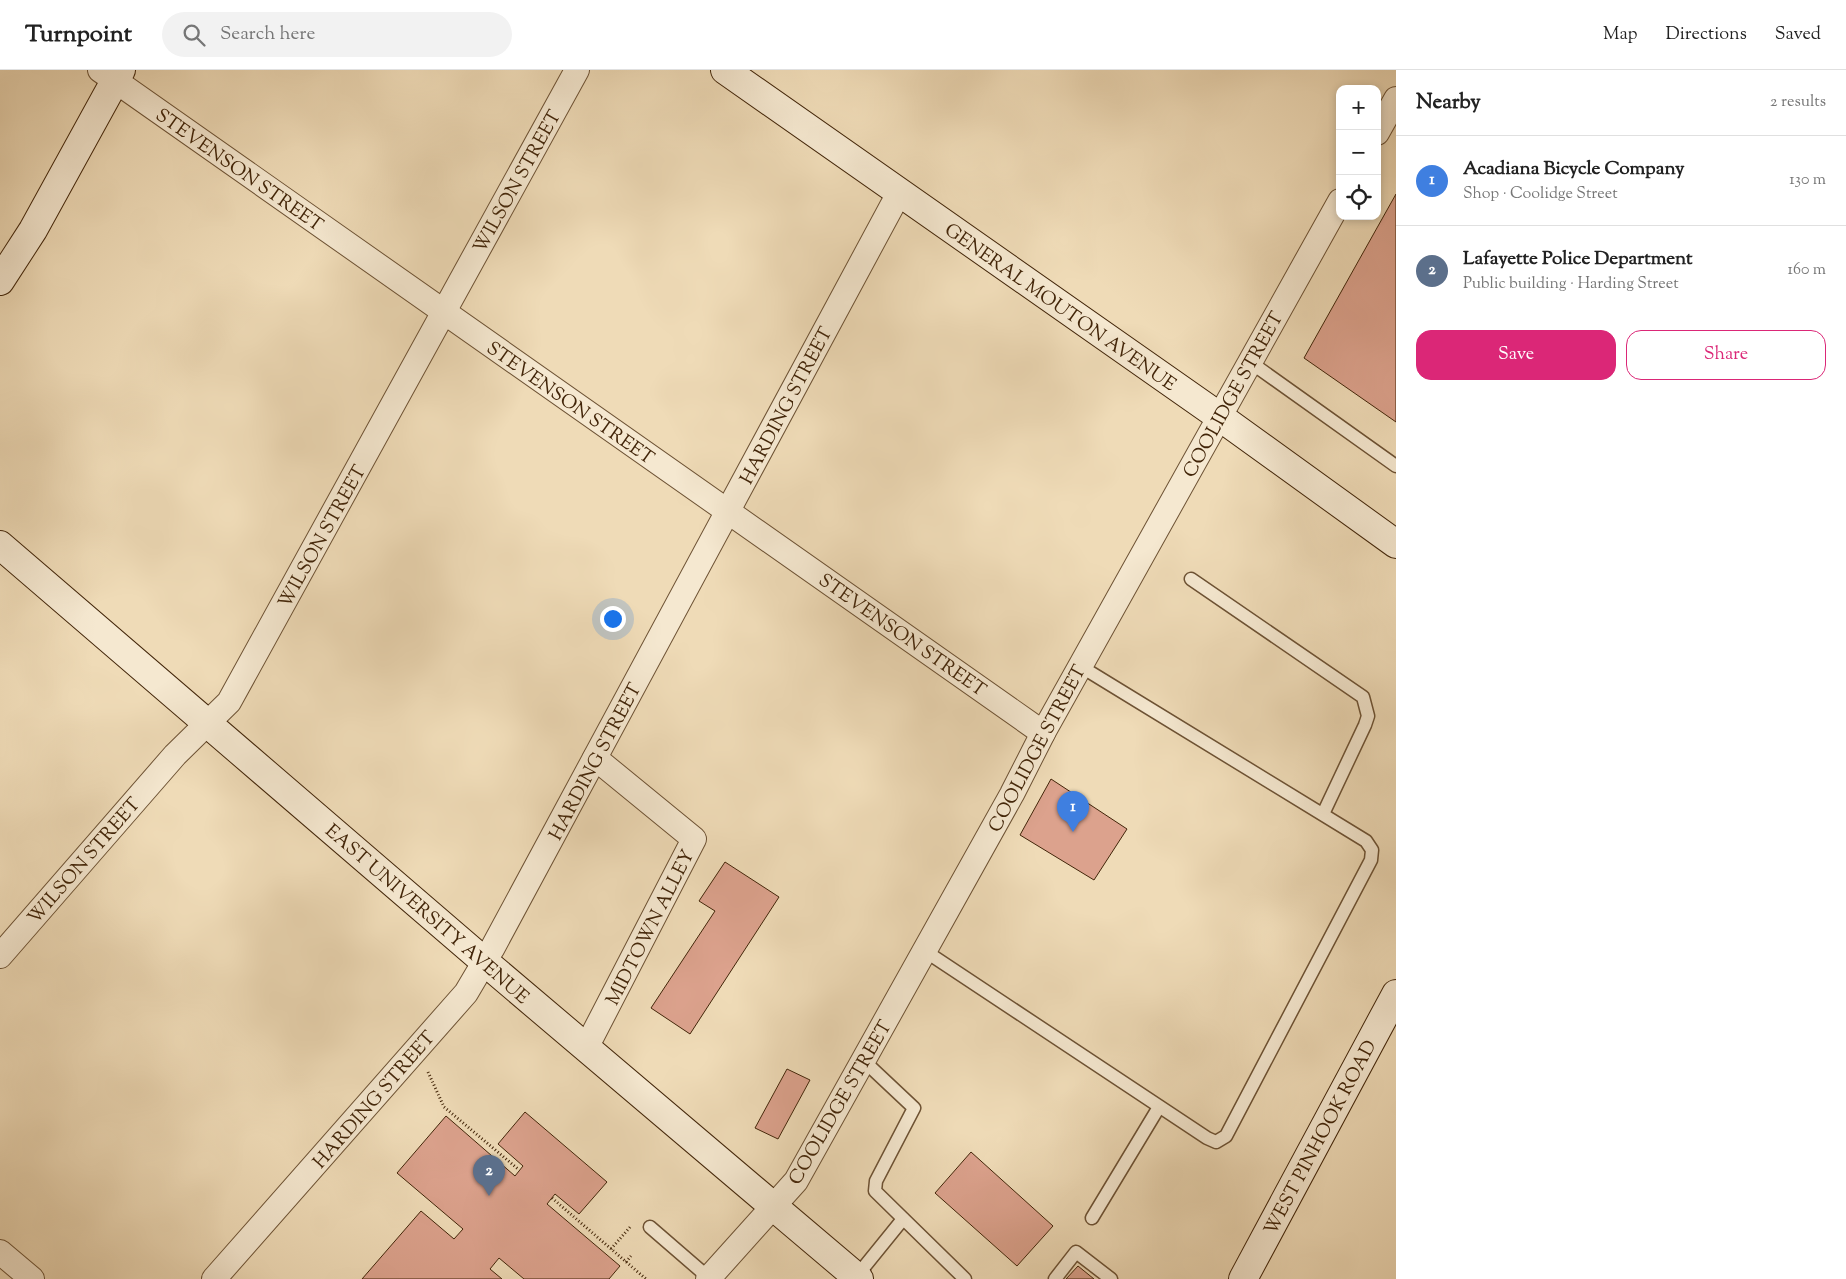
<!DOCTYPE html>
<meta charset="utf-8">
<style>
body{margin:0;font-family:"Sorts Mill Goudy",serif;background:#f2f2f2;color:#222}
.controls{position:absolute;right:15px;top:15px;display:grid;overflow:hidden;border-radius:10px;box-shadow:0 2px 8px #0003}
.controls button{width:45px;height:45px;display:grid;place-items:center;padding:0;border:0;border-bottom:1px solid #e0e0e0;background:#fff;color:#222;font:25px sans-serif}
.you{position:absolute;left:612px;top:548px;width:18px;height:18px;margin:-12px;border:4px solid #fff;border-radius:50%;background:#1a73e8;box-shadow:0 0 0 8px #1a73e833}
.badge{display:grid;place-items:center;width:32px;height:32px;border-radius:50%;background:#db2777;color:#fff;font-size:16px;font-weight:700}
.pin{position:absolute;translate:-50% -41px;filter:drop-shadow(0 1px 2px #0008)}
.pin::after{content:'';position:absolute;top:26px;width:18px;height:15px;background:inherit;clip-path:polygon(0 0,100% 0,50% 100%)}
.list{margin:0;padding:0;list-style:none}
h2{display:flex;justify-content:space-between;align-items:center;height:65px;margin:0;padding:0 20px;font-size:21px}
h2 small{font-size:16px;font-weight:400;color:#767676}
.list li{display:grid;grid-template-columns:32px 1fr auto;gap:15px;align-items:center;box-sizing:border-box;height:90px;padding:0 20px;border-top:1px solid #e0e0e0}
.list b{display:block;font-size:19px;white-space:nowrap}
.list p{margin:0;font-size:16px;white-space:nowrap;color:#767676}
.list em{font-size:16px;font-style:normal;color:#767676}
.actions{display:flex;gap:10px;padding:15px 20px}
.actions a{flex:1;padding:11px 0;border:1px solid #db2777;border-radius:15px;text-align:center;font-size:18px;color:#db2777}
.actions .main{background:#db2777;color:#fff}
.icon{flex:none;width:28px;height:28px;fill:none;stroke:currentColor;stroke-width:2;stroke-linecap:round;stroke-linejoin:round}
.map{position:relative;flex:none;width:1396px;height:1209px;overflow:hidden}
header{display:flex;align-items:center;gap:30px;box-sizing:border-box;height:70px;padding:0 25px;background:#fff;border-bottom:1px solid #e0e0e0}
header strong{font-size:24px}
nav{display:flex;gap:28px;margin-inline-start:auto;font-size:18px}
.search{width:350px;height:45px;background:#f2f2f2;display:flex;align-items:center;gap:12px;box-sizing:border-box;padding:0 18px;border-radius:28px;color:#767676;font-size:19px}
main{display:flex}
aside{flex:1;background:#fff}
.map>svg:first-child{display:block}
.building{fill:#dca28d;stroke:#422509}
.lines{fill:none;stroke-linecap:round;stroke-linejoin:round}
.lane-casing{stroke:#6d5234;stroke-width:15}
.street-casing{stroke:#6d5234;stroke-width:26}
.secondary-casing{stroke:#422509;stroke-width:30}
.path{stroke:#422509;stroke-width:3;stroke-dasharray:1 2.5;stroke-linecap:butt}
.lane{stroke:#f5e8d0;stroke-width:12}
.street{stroke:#f5e8d0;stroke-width:24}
.secondary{stroke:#f5e8d0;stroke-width:28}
.labels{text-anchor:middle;stroke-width:4.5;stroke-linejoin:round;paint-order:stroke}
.street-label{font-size:19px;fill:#422509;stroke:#f5e8d0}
</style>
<header>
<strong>Turnpoint</strong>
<div class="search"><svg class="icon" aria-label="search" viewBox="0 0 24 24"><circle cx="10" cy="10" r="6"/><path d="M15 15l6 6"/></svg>Search here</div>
<nav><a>Map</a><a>Directions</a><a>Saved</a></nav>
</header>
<main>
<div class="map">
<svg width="1396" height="1209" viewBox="0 0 1396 1209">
<rect width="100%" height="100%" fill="#efdbb7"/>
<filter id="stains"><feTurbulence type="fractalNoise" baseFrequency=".004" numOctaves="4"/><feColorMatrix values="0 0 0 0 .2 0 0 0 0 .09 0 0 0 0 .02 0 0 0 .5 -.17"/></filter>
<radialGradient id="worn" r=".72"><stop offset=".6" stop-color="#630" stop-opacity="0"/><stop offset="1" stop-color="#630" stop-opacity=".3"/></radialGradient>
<g class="building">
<path d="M1396 124V352L1304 288Z"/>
<path d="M1051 709 1127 759 1094 810 1020 765Z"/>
<path d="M725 792 779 827 690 964 651 938 715 841 699 831Z"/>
<path d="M787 999 810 1010 778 1069 755 1058Z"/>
<path d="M525 1042 607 1112 579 1144 555 1124 547 1134 620 1196 609 1209H524L499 1188 490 1199 502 1209H362L421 1141 454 1169 463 1159 397 1103 446 1046 515 1106 523 1096 498 1074Z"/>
<path d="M971 1082 1053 1156 1017 1196 935 1123Z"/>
<path d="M1078 1196 1094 1209H1066Z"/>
</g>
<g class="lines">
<defs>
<g id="lane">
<path d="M1250 292 1396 396"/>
<path d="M1191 509 1363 627 1368 646 1365 655 1323 744"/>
<path d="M925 881 1207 1068 1216 1072 1226 1066 1371 790 1372 780 1366 771 1080 596"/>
<path d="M864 991 914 1038 876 1111 875 1121 965 1209"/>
<path d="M1092 1148 1159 1037"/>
<path d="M650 1157 709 1208"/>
<path d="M856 1207 903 1149"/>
<path d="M1055 1209 1076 1182 1111 1209"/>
</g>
<g id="street">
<path d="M100 0 1043 663"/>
<path d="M1377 63 1396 29"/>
<path d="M0 886 175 685 229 632 577 0"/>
<path d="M586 978 694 769 595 688"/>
<path d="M0 1182 32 1209"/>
<path d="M214 1209 466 923 492 879 899 123"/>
<path d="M708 1209 796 1111 1012 724 1043 663 1340 131"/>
</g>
<g id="secondary">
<path d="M725 0 1220 347 1396 474"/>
<path d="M0 211 33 160 121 0"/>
<path d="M0 475 485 892 859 1209"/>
<path d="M1243 1209 1396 924"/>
</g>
</defs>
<use href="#lane" class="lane-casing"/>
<use href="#street" class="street-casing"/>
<use href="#secondary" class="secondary-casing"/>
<g class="path">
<path d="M428 1002 444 1037 518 1099"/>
<path d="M552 1128 646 1209"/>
<path d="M611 1179 631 1156"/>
<path d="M626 1192 631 1186"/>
</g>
<use href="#lane" class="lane"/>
<use href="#street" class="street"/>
<use href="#secondary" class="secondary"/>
</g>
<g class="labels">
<g class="street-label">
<text transform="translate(240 99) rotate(35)" y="7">STEVENSON STREET</text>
<text transform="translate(516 111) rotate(-61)" y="7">WILSON STREET</text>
<text transform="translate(1061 236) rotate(35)" y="7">GENERAL MOUTON AVENUE</text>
<text transform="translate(1232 324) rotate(-61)" y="7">COOLIDGE STREET</text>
<text transform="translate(571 332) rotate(35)" y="7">STEVENSON STREET</text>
<text transform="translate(785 335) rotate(-62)" y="7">HARDING STREET</text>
<text transform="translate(321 466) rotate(-61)" y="7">WILSON STREET</text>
<text transform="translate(903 564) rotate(35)" y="7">STEVENSON STREET</text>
<text transform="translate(1036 678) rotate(-62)" y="7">COOLIDGE STREET</text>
<text transform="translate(594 691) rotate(-62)" y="7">HARDING STREET</text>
<text transform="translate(83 790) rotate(-49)" y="7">WILSON STREET</text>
<text transform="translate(428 843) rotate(41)" y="7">EAST UNIVERSITY AVENUE</text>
<text transform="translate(649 857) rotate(-63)" y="7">MIDTOWN ALLEY</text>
<text transform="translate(373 1029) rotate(-49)" y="7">HARDING STREET</text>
<text transform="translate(839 1032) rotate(-60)" y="7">COOLIDGE STREET</text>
<text transform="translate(1319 1067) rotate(-62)" y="7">WEST PINHOOK ROAD</text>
</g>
</g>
<rect width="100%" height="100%" filter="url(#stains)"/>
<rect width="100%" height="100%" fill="url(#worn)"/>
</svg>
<div class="controls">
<button>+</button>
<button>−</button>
<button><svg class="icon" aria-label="locate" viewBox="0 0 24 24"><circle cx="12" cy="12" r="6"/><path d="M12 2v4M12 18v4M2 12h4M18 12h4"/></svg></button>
</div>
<div class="you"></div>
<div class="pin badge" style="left:1073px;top:762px;background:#3f7fe0">1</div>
<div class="pin badge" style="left:489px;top:1126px;background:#5c6f8a">2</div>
</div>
<aside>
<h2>Nearby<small>2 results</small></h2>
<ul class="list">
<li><span class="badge" style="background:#3f7fe0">1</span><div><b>Acadiana Bicycle Company</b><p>Shop · Coolidge Street</p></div><em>130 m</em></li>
<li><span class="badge" style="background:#5c6f8a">2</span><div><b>Lafayette Police Department</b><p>Public building · Harding Street</p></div><em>160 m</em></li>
</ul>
<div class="actions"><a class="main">Save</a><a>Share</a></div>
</aside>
</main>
